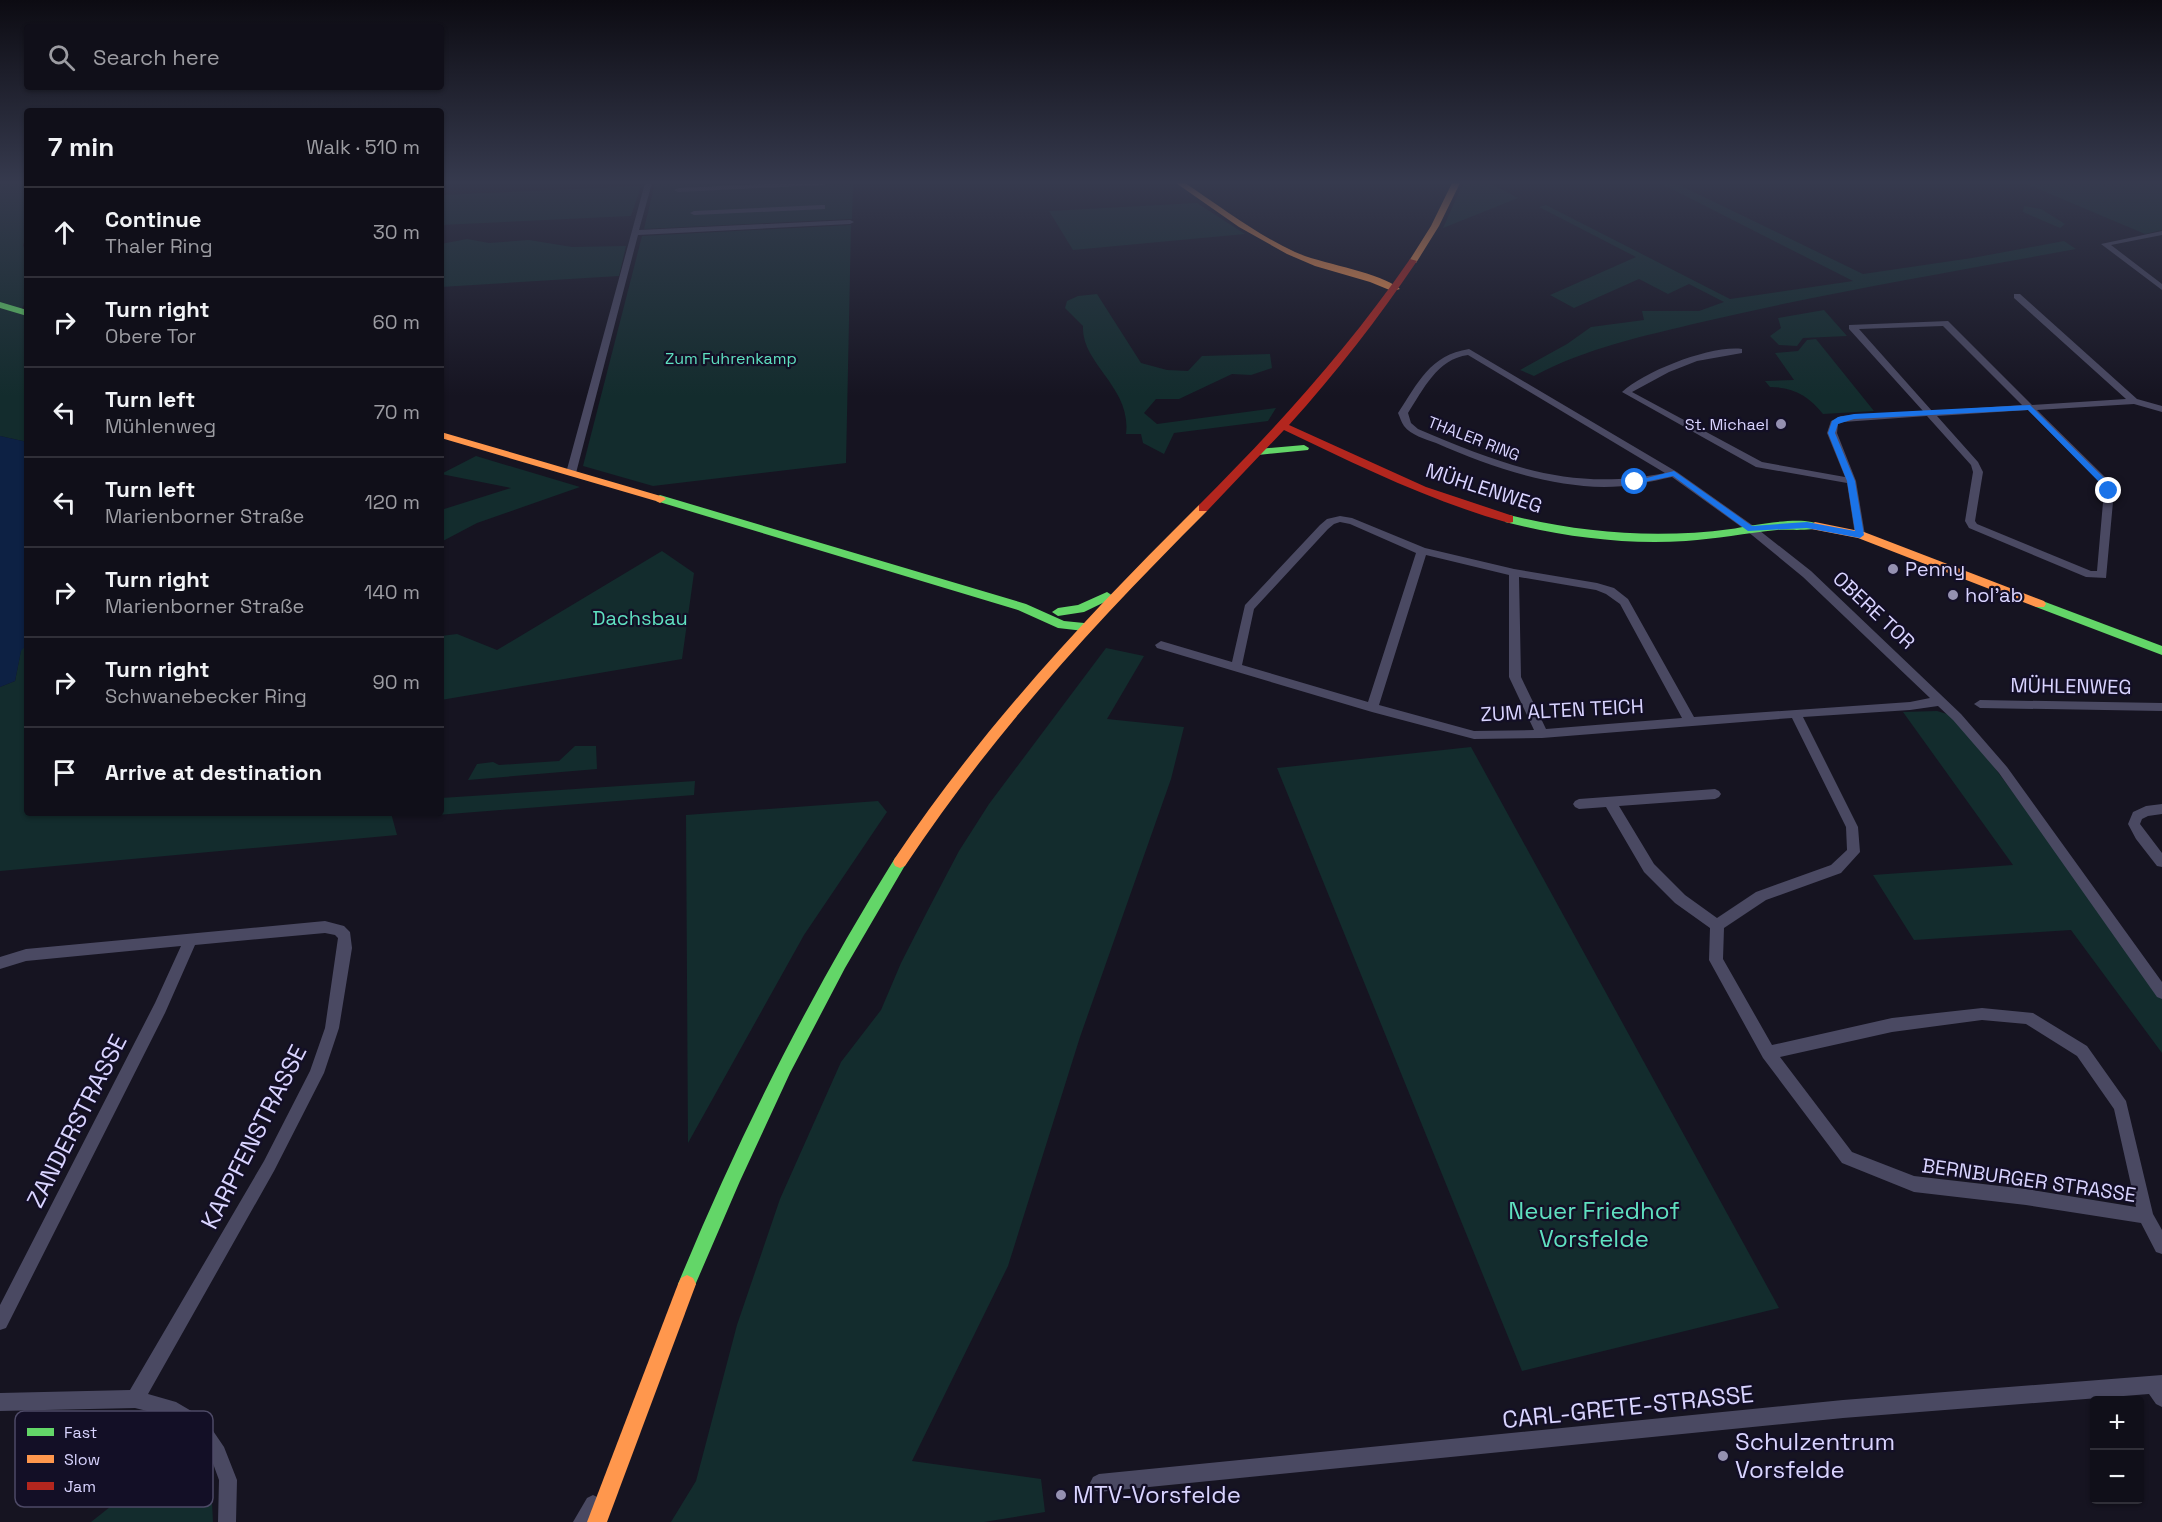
<!DOCTYPE html>
<meta charset="utf-8">
<style>
body{margin:0;font-family:"Space Grotesk",sans-serif;background:#1e1d26;color:#f1f3f6}
.controls{position:absolute;right:18px;bottom:18px;display:grid;overflow:hidden;border-radius:6px;box-shadow:0 2px 4px #0004}
.controls button{width:54px;height:54px;display:grid;place-items:center;padding:0;border:0;border-bottom:2px solid #302f38;background:#100f19;color:#f1f3f6;font:30px sans-serif}
.stop{position:absolute;width:18px;height:18px;margin:-14px;border:4px solid #1a73e8;border-radius:50%;background:#fff}
.stop.end{background:#1a73e8;border-color:#fff;box-shadow:0 2px 6px #0008}
.list{margin:0;padding:0;list-style:none}
h2{display:flex;justify-content:space-between;align-items:center;height:78px;margin:0;padding:0 24px;font-size:26px}
h2 small{font-size:20px;font-weight:400;color:#9c9ca2}
.list li{display:grid;grid-template-columns:39px 1fr auto;gap:18px;align-items:center;box-sizing:border-box;height:90px;padding:0 24px;border-top:2px solid #302f38}
.list b{display:block;font-size:22px;white-space:nowrap}
.list p{margin:0;font-size:20px;white-space:nowrap;color:#9c9ca2}
.list em{font-size:20px;font-style:normal;color:#9c9ca2}
.icon{flex:none;width:33px;height:33px;fill:none;stroke:currentColor;stroke-width:2;stroke-linecap:round;stroke-linejoin:round}
.map{position:relative;flex:none;width:2162px;height:1522px;overflow:hidden}
.search{position:absolute;background:#100f19;box-shadow:0 2px 4px #0004;left:24px;top:24px;width:420px;height:66px;display:flex;align-items:center;gap:15px;box-sizing:border-box;padding:0 21px;border-radius:6px;color:#9c9ca2;font-size:22px}
.panel{position:absolute;background:#100f19;box-shadow:0 2px 4px #0004;left:24px;top:108px;width:420px;height:708px;border-radius:6px}
.map>svg:first-child{display:block}
.green{fill:#132c2d}
.water{fill:#0d2144}
.lines{fill:none;stroke-linecap:round;stroke-linejoin:round}
.street{fill:#4a4962;fill-rule:evenodd}
.fast{fill:#63d668;fill-rule:evenodd}
.slow{fill:#ff974d;fill-rule:evenodd}
.jam{fill:#b3261e;fill-rule:evenodd}
.route{fill:#1a73e8}
.poi-dot{fill:#9591b1;stroke:#130f26;stroke-width:2}
.labels{text-anchor:middle;stroke-width:4.5;stroke-linejoin:round;paint-order:stroke}
.far-park-label{font-size:16px;fill:#5fe0c0;stroke:#130f26}
.far-poi-label{font-size:16px;fill:#d9d4ff;stroke:#130f26;text-anchor:end}
.far-street-label{font-size:16px;fill:#d9d4ff;stroke:#130f26}
.street-label{font-size:20px;fill:#d9d4ff;stroke:#130f26}
.poi-label{font-size:20px;fill:#d9d4ff;stroke:#130f26;text-anchor:start}
.park-label{font-size:20px;fill:#5fe0c0;stroke:#130f26}
.near-street-label{font-size:24px;fill:#d9d4ff;stroke:#130f26}
.near-park-label{font-size:24px;fill:#5fe0c0;stroke:#130f26}
.near-poi-label{font-size:24px;fill:#d9d4ff;stroke:#130f26;text-anchor:start}
.key{fill:#130f26;stroke:#4e4a67;stroke-width:1.5}
.key-label{font-size:16px;fill:#d9d4ff}
</style>
<div class="map">
<svg width="2162" height="1522" viewBox="0 0 2162 1522">
<rect width="100%" height="100%" fill="#161421"/>
<g class="green">
<path d="M0 183H27V235L23 245 27 254V299L20 312 27 315V442L0 436Z"/>
<path d="M655 183H853L852 219 644 229Z"/>
<path d="M1463 183H1490L1518 198 1443 228Z"/>
<path d="M1660 183H1675L1863 274 1972 258 2064 241 2076 249C1951 272 1825 293 1702 322 1644 336 1586 348 1534 376L1520 370 1567 344 1591 327 1644 320 1642 311H1699L1724 302 1689 284 1668 294 1639 279 1574 308 1550 295 1636 257 1539 207 1546 205 1730 299 1853 281Z"/>
<path d="M2024 183H2162V230L2145 234Z"/>
<path d="M641 186 631 216 441 225V195Z"/>
<path d="M1197 203 1245 234 1073 250 1049 211Z"/>
<path d="M2024 206 2041 209 2065 224 2060 228 2023 212Z"/>
<path d="M851 225 846 463 653 486 583 466 642 236Z"/>
<path d="M467 239 489 243 529 240 572 247 626 246 619 276 441 287V244Z"/>
<path d="M1097 294 1141 363 1167 370 1188 371 1202 356 1270 354 1272 368 1251 375 1232 374 1179 399H1156L1144 413 1157 424 1276 408 1268 421 1174 433 1164 454 1143 443 1141 434H1126C1132 387 1081 364 1083 326L1065 308 1067 301 1078 296Z"/>
<path d="M1824 310 1847 336 1803 338 1797 346 1779 345 1770 336 1781 328 1778 318Z"/>
<path d="M1816 339 1874 411 1823 414C1809 396 1793 387 1770 387L1765 381 1794 380 1775 353 1798 351 1807 340Z"/>
<path d="M476 456 580 487 477 523 441 542V510L511 488 441 474Z"/>
<path d="M662 551 694 573 682 659 441 700V636L457 634 497 650Z"/>
<path d="M27 644V813H391L397 835 0 871V687L15 681 21 650Z"/>
<path d="M1106 648 1144 656 1107 719 1184 727 1171 779 1080 1037 1008 1266 912 1461 1041 1479 1045 1512 984 1522H671L696 1481 737 1325 780 1199 841 1062 881 1010 901 963 928 910 959 851 989 804Z"/>
<path d="M1937 711 1957 717 2162 993V1053L2071 930 1914 940 1873 875 2013 865 1903 712Z"/>
<path d="M575 746H596L597 769 468 780 477 764 493 762 499 765 559 761Z"/>
<path d="M1471 747 1779 1308 1522 1371 1277 768Z"/>
<path d="M695 781 694 795 437 815 441 813V798Z"/>
<path d="M878 801 887 812 804 935 688 1143 686 815Z"/>
<path d="M197 1454 211 1484 213 1522H91L172 1458 178 1469Z"/>
</g>
<path class="water" d="M0 436 27 442V644L21 651 15 681 0 687Z"/>
<g class="lines">
<g class="street">
<path d="M645 183H652L639 230 850 220 854 222 850 224 638 235 576 473 571 476 566 473Z"/>
<path d="M785 183H827L823 185 678 192 674 190 678 188Z"/>
<path d="M822 205H825V209L694 215 690 213 694 211Z"/>
<path d="M2162 231V235L2111 245 2162 284V290L2101 244Z"/>
<path d="M2014 294H2020L2137 399 2162 406V412L2134 404 2037 410 2107 479 2114 491 2106 578 2086 577 1969 528 1965 521 1973 472 1971 465 1927 416 1843 422 1838 424 1837 433 1856 481 1865 535 1860 538 1855 535 1847 483 1756 467 1622 392C1645 371 1711 345 1742 349V353L1697 361 1669 372 1632 392 1762 462 1845 477 1827 433 1831 421 1841 416 1923 411 1849 329V325L1948 321 2032 405 2126 399 2014 298ZM1943 326 2022 405 1932 411 1859 329ZM2028 410 2100 482 2104 491 2097 571H2091L1977 524 1975 521 1983 472 1978 462 1937 416Z"/>
<path d="M1469 349 1677 472 1755 527 1811 571 1961 714 2007 767 2162 982V999L2157 997 1999 773 1953 720 1938 706 1910 710 1803 717 1858 827 1860 852 1841 873 1766 900 1724 928 1723 959 1772 1045 1892 1018 1982 1008 2033 1013 2087 1046 2126 1101 2153 1214 2162 1230V1254L2156 1252 2141 1223 2026 1205 1914 1192 1842 1163 1763 1058 1709 960 1710 928 1675 903 1644 872 1606 807 1579 809 1575 807 1573 804 1575 801 1579 799 1715 789 1719 791 1721 794 1719 797 1715 799 1619 806 1654 864 1685 895 1717 918 1756 892 1831 865 1847 850 1846 827 1792 718 1542 738 1474 739 1372 712 1157 648 1155 645 1161 641 1232 662 1245 605 1320 525 1327 519 1340 516 1352 518 1425 548 1514 569 1597 583 1614 588 1628 599 1694 717 1910 702 1930 698 1803 577 1747 531 1672 477C1650 482 1627 487 1604 487 1545 486 1489 466 1436 443 1425 439 1411 435 1404 426 1401 422 1400 417 1398 413 1418 383 1430 355 1469 349ZM1468 355 1665 473C1571 492 1503 465 1418 429L1411 423 1408 413C1423 390 1437 359 1468 355ZM1340 522 1350 524 1416 553 1368 702 1242 665 1254 609 1328 529 1334 524ZM1426 555 1509 575V677L1534 730 1474 731 1379 705ZM1519 577 1596 590 1606 594 1620 604 1682 718 1546 729 1521 677ZM1982 1020 2026 1024 2077 1056 2114 1109 2136 1207 2026 1189 1914 1176 1852 1152 1780 1057 1892 1032Z"/>
<path d="M1980 700 2162 703V711L1980 708 1974 704Z"/>
<path d="M2162 804V814L2148 816 2142 819 2140 824 2162 853V867L2157 866 2136 839 2128 824 2133 812 2146 806Z"/>
<path d="M325 921 344 926 350 932 352 948 339 1028 324 1073 274 1171 148 1394 176 1402 205 1419 224 1447 237 1480 236 1522H218L219 1480 211 1458 193 1431 167 1416 135 1408 0 1411V1393L130 1390 264 1161 310 1071 325 1028 338 938 335 935 325 933 195 945 165 1013 6 1328 0 1330V1305L155 1003 181 946 26 961 0 969V957L26 949Z"/>
<path d="M2162 1375V1407L2156 1404 2149 1394 1843 1418 1099 1492 1093 1489 1090 1483 1093 1477 1099 1474 1843 1400Z"/>
<path d="M593 1495 599 1498 602 1504 592 1522H573L587 1498Z"/>
</g>
<g class="fast">
<path d="M0 302 27 310V316L0 308Z"/>
<path d="M1304 445 1309 448 1308 450 1258 455 1253 452 1258 449Z"/>
<path d="M660 495 1026 604 1064 621 1084 623 1090 627 1084 631 1058 628 1018 610 656 501V497Z"/>
<path d="M1509 515C1582 533 1656 539 1731 529 1749 526 1808 514 1821 526 1814 532 1787 529 1777 530 1746 533 1716 539 1686 541 1625 545 1564 537 1505 522V516Z"/>
<path d="M1107 592 1113 596 1111 599 1084 612 1058 616 1052 612 1058 608 1078 605Z"/>
<path d="M2040 600 2162 646V655L2036 607 2034 604Z"/>
<path d="M900 856 905 858 907 862 845 968 790 1073 740 1181 693 1290 687 1293 681 1290 678 1284C739 1136 810 994 895 858Z"/>
</g>
<g class="slow">
<path d="M1176 183H1185C1221 207 1256 234 1295 252 1324 265 1378 271 1400 289L1392 291 1370 282 1315 266 1287 254 1239 227Z"/>
<path d="M1452 183H1460L1439 226 1416 263H1410L1409 261 1431 226Z"/>
<path d="M441 432 664 497 666 499 660 503 656 501 441 438Z"/>
<path d="M1203 504 1207 505V511C1095 623 993 733 905 866L900 868 895 866 893 862 895 858C984 726 1086 617 1199 505Z"/>
<path d="M1815 522 1864 532 2044 601 2046 604 2044 607H2036L1858 538 1811 529 1809 526Z"/>
<path d="M687 1275 693 1278 696 1284 607 1522H587L678 1284 681 1278Z"/>
</g>
<path class="jam" d="M1410 259 1417 261C1378 319 1336 373 1289 425L1426 487 1513 516V522L1509 523C1430 501 1357 465 1284 430L1207 511H1199V505C1276 428 1348 349 1410 259Z"/>
</g>
<linearGradient id="sky" x2="0" y2="1"><stop stop-color="#0c0b12"/><stop offset="0.46" stop-color="#363a4e"/><stop offset="1" stop-color="#363a4e" stop-opacity="0"/></linearGradient>
<rect width="2162" height="396" fill="url(#sky)"/>
<path class="route" d="M2030 405 2106 480 2112 493H2106L2100 483 2028 410 1854 419 1838 424 1835 433 1855 481 1864 535 1860 538 1807 528 1748 531 1673 476 1635 484 1631 482 1674 471 1752 526 1807 522 1855 531 1847 481 1828 433 1832 421 1838 417 1854 414Z"/>
<g class="poi-dot">
<circle cx="1781" cy="424" r="6"/>
<circle cx="1893" cy="569" r="6"/>
<circle cx="1953" cy="595" r="6"/>
<circle cx="1723" cy="1456" r="6"/>
<circle cx="1061" cy="1495" r="6"/>
</g>
<g class="labels">
<g class="far-park-label">
<text x="731" y="364">Zum Fuhrenkamp</text>
</g>
<g class="far-poi-label">
<text x="1769" y="430">St. Michael</text>
</g>
<g class="far-street-label">
<text transform="translate(1474 438) rotate(21)" y="6">THALER RING</text>
</g>
<g class="street-label">
<text transform="translate(1484 488) rotate(18)" y="7">MÜHLENWEG</text>
<text transform="translate(1874 610) rotate(43)" y="7">OBERE TOR</text>
<text transform="translate(2071 686) rotate(1)" y="7">MÜHLENWEG</text>
<text transform="translate(1562 710) rotate(-3)" y="7">ZUM ALTEN TEICH</text>
<text transform="translate(2029 1180) rotate(8)" y="7">BERNBURGER STRASSE</text>
</g>
<g class="poi-label">
<text x="1905" y="576">Penny</text>
<text x="1965" y="602">hol'ab</text>
</g>
<g class="park-label">
<text x="640" y="625">Dachsbau</text>
</g>
<g class="near-street-label">
<text transform="translate(77 1121) rotate(-63)" y="8">ZANDERSTRASSE</text>
<text transform="translate(254 1137) rotate(-63)" y="8">KARPFENSTRASSE</text>
<text transform="translate(1628 1407) rotate(-6)" y="8">CARL-GRETE-STRASSE</text>
</g>
<g class="near-park-label">
<text x="1594" y="1219">Neuer Friedhof<tspan x="1594" dy="28">Vorsfelde</tspan></text>
</g>
<g class="near-poi-label">
<text x="1735" y="1450">Schulzentrum<tspan x="1735" dy="28">Vorsfelde</tspan></text>
<text x="1073" y="1503">MTV-Vorsfelde</text>
</g>
</g>
<rect x="15" y="1411" width="198" height="96" rx="9" class="key"/>
<rect x="27" y="1428" width="27" height="8" fill="#63d668"/>
<rect x="27" y="1455" width="27" height="8" fill="#ff974d"/>
<rect x="27" y="1482" width="27" height="8" fill="#b3261e"/>
<g class="key-label">
<text x="64" y="1438">Fast</text>
<text x="64" y="1465">Slow</text>
<text x="64" y="1492">Jam</text>
</g>
</svg>
<div class="controls">
<button>+</button>
<button>−</button>
</div>
<div class="stop" style="left:1635px;top:482px"></div>
<div class="stop end" style="left:2109px;top:491px"></div>
<div class="search"><svg class="icon" aria-label="search" viewBox="0 0 24 24"><circle cx="10" cy="10" r="6"/><path d="M15 15l6 6"/></svg>Search here</div>
<section class="panel">
<h2>7 min<small>Walk · 510 m</small></h2>
<ul class="list">
<li><svg class="icon" aria-label="ahead" viewBox="0 0 24 24"><path d="M12 20V5M6 11l6-6 6 6"/></svg><div><b>Continue</b><p>Thaler Ring</p></div><em>30 m</em></li>
<li><svg class="icon" aria-label="right" viewBox="0 0 24 24"><path d="M7 20v-9h11M14 6l5 5-5 5"/></svg><div><b>Turn right</b><p>Obere Tor</p></div><em>60 m</em></li>
<li><svg class="icon" aria-label="left" viewBox="0 0 24 24"><path d="M17 20v-9H6M10 6l-5 5 5 5"/></svg><div><b>Turn left</b><p>Mühlenweg</p></div><em>70 m</em></li>
<li><svg class="icon" aria-label="left" viewBox="0 0 24 24"><path d="M17 20v-9H6M10 6l-5 5 5 5"/></svg><div><b>Turn left</b><p>Marienborner Straße</p></div><em>120 m</em></li>
<li><svg class="icon" aria-label="right" viewBox="0 0 24 24"><path d="M7 20v-9h11M14 6l5 5-5 5"/></svg><div><b>Turn right</b><p>Marienborner Straße</p></div><em>140 m</em></li>
<li><svg class="icon" aria-label="right" viewBox="0 0 24 24"><path d="M7 20v-9h11M14 6l5 5-5 5"/></svg><div><b>Turn right</b><p>Schwanebecker Ring</p></div><em>90 m</em></li>
<li><svg class="icon" aria-label="arrive" viewBox="0 0 24 24"><path d="M6 21V4h12l-3 4 3 4H6"/></svg><div><b>Arrive at destination</b></div></li>
</ul>
</section>
</div>
